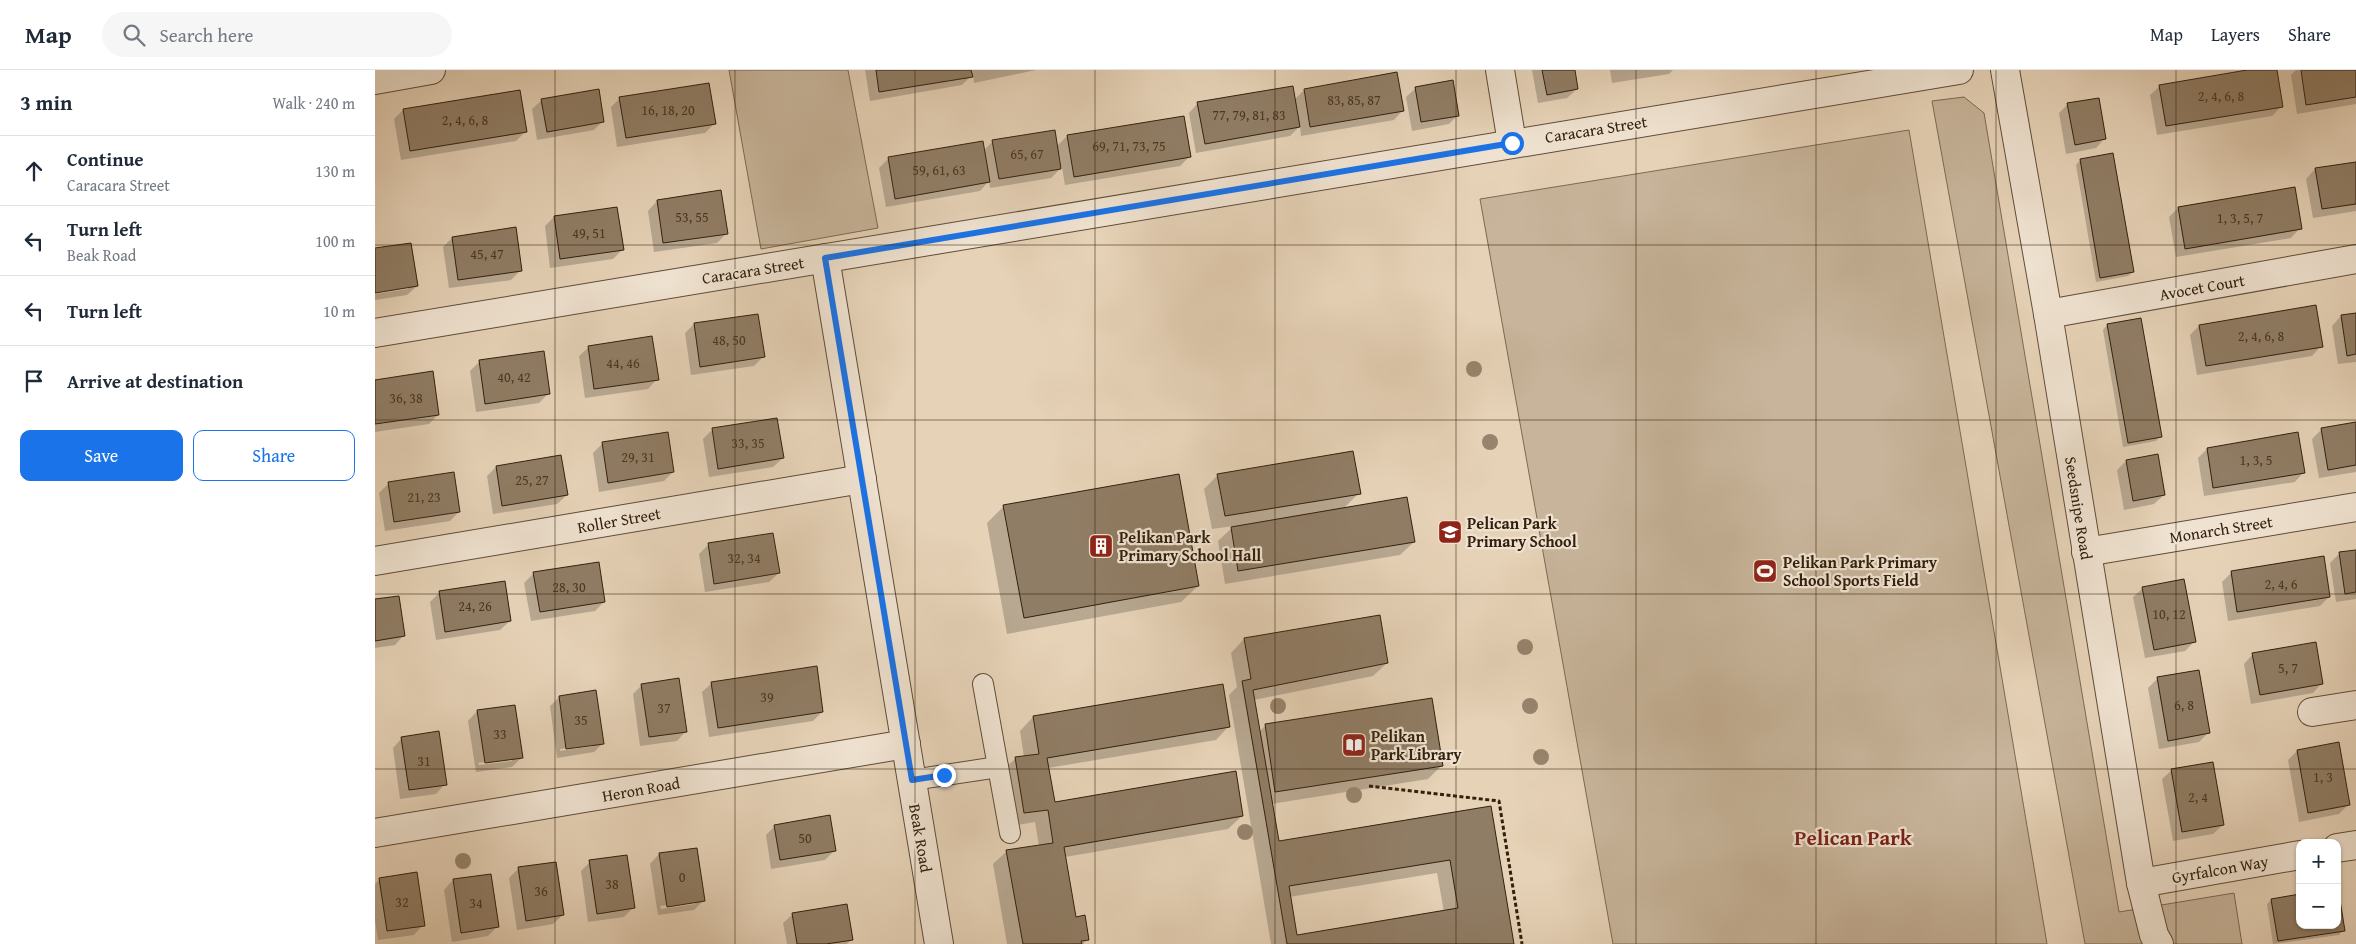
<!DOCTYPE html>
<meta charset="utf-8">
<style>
body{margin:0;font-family:"Gentium Book Plus",serif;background:#f6f6f7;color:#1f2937}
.controls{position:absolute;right:15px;bottom:15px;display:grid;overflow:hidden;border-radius:10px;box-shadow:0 1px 4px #0004}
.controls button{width:45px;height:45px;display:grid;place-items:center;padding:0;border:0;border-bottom:1px solid #e0e1e3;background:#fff;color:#1f2937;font:25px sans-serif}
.stop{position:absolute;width:15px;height:15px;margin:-11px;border:4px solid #1a73e8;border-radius:50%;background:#fff}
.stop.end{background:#1a73e8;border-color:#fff;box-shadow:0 1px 5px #0008}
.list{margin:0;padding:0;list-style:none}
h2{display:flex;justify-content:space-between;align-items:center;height:65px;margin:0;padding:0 20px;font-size:21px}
h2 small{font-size:16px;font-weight:400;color:#747a83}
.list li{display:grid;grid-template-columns:32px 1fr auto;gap:15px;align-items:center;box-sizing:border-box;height:70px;padding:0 20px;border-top:1px solid #e0e1e3}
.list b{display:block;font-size:19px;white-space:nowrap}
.list p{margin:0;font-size:16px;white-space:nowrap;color:#747a83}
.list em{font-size:16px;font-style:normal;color:#747a83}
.actions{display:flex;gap:10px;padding:15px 20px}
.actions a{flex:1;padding:11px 0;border:1px solid #1a73e8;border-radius:10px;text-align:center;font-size:18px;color:#1a73e8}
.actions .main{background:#1a73e8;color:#fff}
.icon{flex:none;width:28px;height:28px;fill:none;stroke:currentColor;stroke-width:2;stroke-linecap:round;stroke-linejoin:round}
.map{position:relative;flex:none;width:1981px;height:874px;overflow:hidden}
header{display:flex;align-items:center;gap:30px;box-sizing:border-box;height:70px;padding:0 25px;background:#fff;border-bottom:1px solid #e0e1e3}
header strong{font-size:24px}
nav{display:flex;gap:28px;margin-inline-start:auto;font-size:18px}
.search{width:350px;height:45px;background:#f6f6f7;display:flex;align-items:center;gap:12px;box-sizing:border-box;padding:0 18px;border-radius:28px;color:#747a83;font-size:19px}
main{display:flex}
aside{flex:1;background:#fff}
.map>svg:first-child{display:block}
.green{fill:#c7b49a;stroke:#7c6a54}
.shadow{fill:#0003;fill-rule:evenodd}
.building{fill:#907d65;stroke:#32200d;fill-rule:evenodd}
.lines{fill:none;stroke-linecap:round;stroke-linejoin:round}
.service-casing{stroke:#5f4c38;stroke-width:22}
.minor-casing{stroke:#5f4c38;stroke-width:30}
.path{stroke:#32200d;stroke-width:3;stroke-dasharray:4 2.5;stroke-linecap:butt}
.service{stroke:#efe2d0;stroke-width:20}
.minor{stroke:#efe2d0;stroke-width:28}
.tree{fill:#97846d}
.route{stroke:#1a73e8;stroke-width:6}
.grid{fill:none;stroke:#32200d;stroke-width:1;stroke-opacity:0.55}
.labels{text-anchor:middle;stroke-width:4.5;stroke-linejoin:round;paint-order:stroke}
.number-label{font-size:14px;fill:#4a3723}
.street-label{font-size:16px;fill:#32200d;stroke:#efe2d0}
.poi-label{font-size:16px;font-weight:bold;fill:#32200d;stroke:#efe2d0;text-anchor:start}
.district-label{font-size:21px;font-weight:bold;fill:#7a1f14;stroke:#efe2d0}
</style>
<header>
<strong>Map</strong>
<div class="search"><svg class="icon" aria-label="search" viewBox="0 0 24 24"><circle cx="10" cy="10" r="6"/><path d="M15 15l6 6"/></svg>Search here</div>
<nav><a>Map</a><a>Layers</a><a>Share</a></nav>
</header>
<main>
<aside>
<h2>3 min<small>Walk · 240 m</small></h2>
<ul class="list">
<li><svg class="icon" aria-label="ahead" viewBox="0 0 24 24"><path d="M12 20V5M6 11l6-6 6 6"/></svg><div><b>Continue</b><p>Caracara Street</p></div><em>130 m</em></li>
<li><svg class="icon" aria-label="left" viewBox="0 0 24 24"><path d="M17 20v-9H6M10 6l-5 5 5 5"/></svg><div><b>Turn left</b><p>Beak Road</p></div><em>100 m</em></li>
<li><svg class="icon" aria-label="left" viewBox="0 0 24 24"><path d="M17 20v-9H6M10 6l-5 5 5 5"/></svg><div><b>Turn left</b></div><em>10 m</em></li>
<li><svg class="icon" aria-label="arrive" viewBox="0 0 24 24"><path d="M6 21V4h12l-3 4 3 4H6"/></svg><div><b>Arrive at destination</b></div></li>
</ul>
<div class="actions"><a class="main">Save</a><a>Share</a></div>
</aside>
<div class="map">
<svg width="1981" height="874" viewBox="0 0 1981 874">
<rect width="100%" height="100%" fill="#e6d2b7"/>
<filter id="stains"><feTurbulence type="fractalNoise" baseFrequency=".004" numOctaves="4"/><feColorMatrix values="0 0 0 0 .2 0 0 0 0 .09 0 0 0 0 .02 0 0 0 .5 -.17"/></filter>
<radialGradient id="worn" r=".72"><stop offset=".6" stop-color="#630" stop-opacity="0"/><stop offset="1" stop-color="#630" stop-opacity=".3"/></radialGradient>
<g class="green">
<path d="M354 0H473L503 158 386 179Z"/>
<path d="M1589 27 1609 43 1744 842 1859 823 1867 874H1710L1557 31Z"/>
<path d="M1534 60 1672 874H1238L1105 129Z"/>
</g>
<g class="shadow">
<path d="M490 0H661L599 13 598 4 587 15 495 31Z"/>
<path d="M1157 0H1198L1202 19 1192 28 1163 33Z"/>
<path d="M1235 0H1298L1294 4 1237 13Z"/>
<path d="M1880 0H1900L1906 37 1897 46 1782 65 1775 25 1785 16Z"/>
<path d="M1921 0H1981V34L1922 44 1916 5Z"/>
<path d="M1041 18 1083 45 1074 54 1037 61 1031 27Z"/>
<path d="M929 20 1028 40 1019 50 926 66 925 56 915 66 821 83 814 43 823 33 919 30Z"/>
<path d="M245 28 340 53 330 63 242 77 236 37Z"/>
<path d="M167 30 228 51 219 60 162 70 157 39Z"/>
<path d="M1693 34 1730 68 1721 78 1691 84 1684 43Z"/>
<path d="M28 40 151 61 141 71 26 90 19 49Z"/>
<path d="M692 66 815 86 805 96 690 115 687 97 676 108 615 118 614 111 605 121 511 137 504 98 513 89 609 80 618 71 681 77Z"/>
<path d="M1705 90 1758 202 1753 206 1721 212 1701 95Z"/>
<path d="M1981 93V141L1938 148 1931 109 1940 99Z"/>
<path d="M282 131 351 164 342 173 279 182 273 141Z"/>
<path d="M241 138 248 179 238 189 175 198 170 156 179 147Z"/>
<path d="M1803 138 1925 158 1916 168 1801 187 1794 147Z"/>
<path d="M77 168 146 200 136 210 74 218 68 177Z"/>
<path d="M0 180 42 216 32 225 0 230V224L33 219V217L0 221Z"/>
<path d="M1940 236 1946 276 1937 286 1822 305 1815 265 1824 256Z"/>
<path d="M1981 244V292L1963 294 1957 256 1966 246Z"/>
<path d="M319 254 388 287 379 296 316 305 310 263Z"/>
<path d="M1732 255 1785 366 1781 371 1748 377 1728 260Z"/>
<path d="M214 277 282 309 273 319 210 328 204 286Z"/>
<path d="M105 291 173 324 164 333 101 342 95 301Z"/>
<path d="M0 311 63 345 54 354 0 362Z"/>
<path d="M1981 354V402L1944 408 1937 369 1946 360Z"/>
<path d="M337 360 408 388 398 397 334 407 328 369Z"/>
<path d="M228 373 298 402 289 411 224 422 218 383Z"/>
<path d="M1832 379 1929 402 1920 412 1829 426 1823 388Z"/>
<path d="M1751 391 1789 425 1779 434 1749 440 1742 400Z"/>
<path d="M121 397 192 425 182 434 118 444 112 406Z"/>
<path d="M843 405 984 423 968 439 1039 472 1025 485 850 514 843 471 859 456 837 459 829 419Z"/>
<path d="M14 413 84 442 75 451 10 461 4 423Z"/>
<path d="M629 436 823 516 806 532 632 564 612 453Z"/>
<path d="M333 475 404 503 394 512 330 522 324 484Z"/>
<path d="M1981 481V529L1961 532 1955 493 1964 484Z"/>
<path d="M1857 502 1954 527 1945 536 1853 551 1847 512Z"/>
<path d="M159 503 229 532 220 541 156 551 149 513Z"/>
<path d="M1768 518 1819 572 1810 581 1770 588 1758 527Z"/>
<path d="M64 523 135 551 125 560 61 570 55 532Z"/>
<path d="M0 531 29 565 20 575 0 578Z"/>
<path d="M869 569 1012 593 998 606 879 630 884 662 890 656 1067 695 1053 709 896 734 903 773 1115 737 1138 874H896L854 625 862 617 856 583ZM1062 803 1069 842 921 866 914 827Z"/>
<path d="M1878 584 1947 613 1938 623 1876 634 1869 594Z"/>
<path d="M1783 608 1834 662 1824 672 1784 679 1773 618Z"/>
<path d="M337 613 447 642 438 651 334 667 327 622Z"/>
<path d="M267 615 311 661 302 671 265 676 258 624Z"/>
<path d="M220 622 228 673 219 682 182 688 175 636 184 627ZM219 674V676L185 681V679Z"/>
<path d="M102 641 146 688 137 697 101 702 93 651ZM137 688V691L104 695 103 693Z"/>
<path d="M658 647 854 656 841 670 673 698 679 733 867 746 853 759 690 787 700 848 713 869 708 874H632L618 794 632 781 664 776 660 752 636 756 627 701 641 688 649 687 645 661Z"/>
<path d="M27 668 70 714 61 724 25 729 18 678Z"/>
<path d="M1922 681 1973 735 1964 744 1924 752 1913 690Z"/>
<path d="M1797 700 1848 755 1838 764 1798 771 1787 709Z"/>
<path d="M400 756 460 780 450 790 396 799 391 765Z"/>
<path d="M284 784 328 831 319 840 283 845 275 794ZM320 831V834L286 839 285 836Z"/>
<path d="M215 792 258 838 249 847 213 852 206 801Z"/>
<path d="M144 798 188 845 178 854 142 860 134 808Z"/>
<path d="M5 809 48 855 39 865 3 870 0 851V814Z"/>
<path d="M78 810 122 857 113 866 77 872 69 820Z"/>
<path d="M1962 823 1968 860 1964 865 1898 874 1892 834 1896 830 1925 855H1962Z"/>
<path d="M418 844 477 869 472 874H412L408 853Z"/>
</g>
<g class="building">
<path d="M501 0H596L598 7 504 22Z"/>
<path d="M1167 0H1200L1203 19 1172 25Z"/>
<path d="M1872 0H1902L1908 37 1791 56 1784 15Z"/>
<path d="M1926 0H1981V27L1931 35Z"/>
<path d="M1022 2 1029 41 935 57 929 19Z"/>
<path d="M1078 10 1084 46 1046 52 1040 17Z"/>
<path d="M334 13 341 54 251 68 244 27Z"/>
<path d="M918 16 925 57 830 74 822 32Z"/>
<path d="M224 19 229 52 172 62 166 29Z"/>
<path d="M145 20 152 62 35 81 28 39Z"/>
<path d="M1724 28 1731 69 1700 75 1692 33Z"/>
<path d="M809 46 816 87 699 107 692 65Z"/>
<path d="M680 60 686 99 624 109 617 70Z"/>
<path d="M608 71 615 112 520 129 513 87Z"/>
<path d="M1738 83 1759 202 1725 208 1705 89Z"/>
<path d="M1981 92V134L1947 139 1940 98Z"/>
<path d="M1920 117 1927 159 1810 179 1803 137Z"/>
<path d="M346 120 353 164 288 173 282 130Z"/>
<path d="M242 137 249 180 185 189 179 146Z"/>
<path d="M141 157 147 201 83 210 77 167Z"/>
<path d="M36 173 43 216 0 223V178Z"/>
<path d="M1941 235 1948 277 1831 296 1824 255Z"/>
<path d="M1981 243V284L1972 286 1966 245Z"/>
<path d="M383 244 390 287 325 297 319 253Z"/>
<path d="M1766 248 1787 367 1753 373 1732 254Z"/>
<path d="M277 266 284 310 219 319 213 276Z"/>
<path d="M169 281 175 324 110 334 104 290Z"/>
<path d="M58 301 64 345 0 354V310Z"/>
<path d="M402 348 409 388 343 399 337 358Z"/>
<path d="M1981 352V395L1953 400 1946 358Z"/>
<path d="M293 362 299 402 233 413 227 372Z"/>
<path d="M1923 362 1930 403 1838 418 1832 378Z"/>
<path d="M978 381 986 424 850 446 842 404Z"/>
<path d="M1783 384 1790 425 1758 431 1751 390Z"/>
<path d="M186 385 193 425 127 436 121 396Z"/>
<path d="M79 402 85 442 19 452 13 412Z"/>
<path d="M804 404 824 516 649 548 628 435Z"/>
<path d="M1032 427 1040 472 863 501 856 457Z"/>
<path d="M398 463 405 503 339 514 333 473Z"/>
<path d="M1981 480V522L1970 524 1964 482Z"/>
<path d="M1949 486 1955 527 1862 542 1856 501Z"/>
<path d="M224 492 230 532 165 542 158 502Z"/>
<path d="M1809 509 1821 572 1779 580 1767 517Z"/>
<path d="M130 511 136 551 70 562 64 521Z"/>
<path d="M24 526 30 566 0 571V529Z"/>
<path d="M1005 545 1013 593 878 620 904 771 1116 736 1139 874H912L867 611 876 609 869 568ZM1075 790 1083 838 922 865 914 816Z"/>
<path d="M1941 572 1948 614 1885 625 1877 583Z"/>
<path d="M442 596 448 642 343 658 336 612Z"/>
<path d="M1824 600 1835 663 1793 671 1782 607Z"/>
<path d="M304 608 312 662 274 667 266 614Z"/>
<path d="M848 614 855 657 672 688 680 732 861 701 868 746 689 777 701 847 710 845 714 870 706 871 707 874H648L631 780 678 773 673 740 649 743 640 687 664 684 658 646Z"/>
<path d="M221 620 229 674 191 679 184 626Z"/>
<path d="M1057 628 1068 696 900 722 890 654Z"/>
<path d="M140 635 148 688 110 693 102 640Z"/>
<path d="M64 661 72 715 34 720 26 667Z"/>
<path d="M1964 672 1975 735 1933 743 1922 680Z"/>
<path d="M1838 692 1849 755 1807 762 1796 699Z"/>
<path d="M455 745 461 781 405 790 399 755Z"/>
<path d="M322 778 330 831 292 837 284 783Z"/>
<path d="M252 785 260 838 222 844 214 790Z"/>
<path d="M181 792 189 845 151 851 143 797Z"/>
<path d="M42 802 50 856 12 861 4 808Z"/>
<path d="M116 804 124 857 86 863 78 809Z"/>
<path d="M1963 818 1970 861 1903 871 1896 829 1925 824V855H1962Z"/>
<path d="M472 834 478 870 451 874H422L417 843Z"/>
</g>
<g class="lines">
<defs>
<g id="service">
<path d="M608 614 635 763"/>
<path d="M537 710 623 697"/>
</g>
<g id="minor">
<path d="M1125 0 1137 73"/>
<path d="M1630 0 1673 244 1766 813 1779 865 1784 874"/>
<path d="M0 10 56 0"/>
<path d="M450 188 564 874"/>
<path d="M1673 244 1981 189"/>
<path d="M0 263 1584 0"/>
<path d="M1711 482 1981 437"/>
<path d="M0 491 487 409"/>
<path d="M1937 642 1981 635"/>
<path d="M0 763 531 674"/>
<path d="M1962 778 1981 775"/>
<path d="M1766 813 1925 785"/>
</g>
</defs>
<use href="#service" class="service-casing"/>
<use href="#minor" class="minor-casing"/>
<path class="path" d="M994 716 1124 731 1147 874"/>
<use href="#service" class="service"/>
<use href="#minor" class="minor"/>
</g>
<g class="tree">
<circle cx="1099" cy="299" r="8"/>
<circle cx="1115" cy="372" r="8"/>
<circle cx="1150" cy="577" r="8"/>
<circle cx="903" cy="636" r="8"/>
<circle cx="1155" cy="636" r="8"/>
<circle cx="1166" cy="687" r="8"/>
<circle cx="979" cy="725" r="8"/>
<circle cx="870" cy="762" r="8"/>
<circle cx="88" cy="791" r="8"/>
</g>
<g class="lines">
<path class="route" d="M569 705 537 710 450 188 1137 73"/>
</g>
<path class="grid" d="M180 0V874M360 0V874M540 0V874M720 0V874M900 0V874M1081 0V874M1261 0V874M1441 0V874M1621 0V874M1801 0V874M0 175H1981M0 350H1981M0 524H1981M0 699H1981"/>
<defs>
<symbol id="school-square" viewBox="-11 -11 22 22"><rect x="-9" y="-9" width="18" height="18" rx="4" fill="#8f2418" stroke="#efe2d0"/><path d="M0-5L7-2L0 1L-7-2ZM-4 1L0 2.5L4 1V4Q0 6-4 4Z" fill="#fff"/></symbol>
<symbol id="building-square" viewBox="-11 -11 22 22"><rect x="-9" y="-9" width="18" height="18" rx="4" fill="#8f2418" stroke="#efe2d0"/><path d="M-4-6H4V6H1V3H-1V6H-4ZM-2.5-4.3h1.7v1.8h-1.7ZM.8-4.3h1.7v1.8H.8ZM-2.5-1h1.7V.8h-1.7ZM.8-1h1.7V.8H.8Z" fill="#fff"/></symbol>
<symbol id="stadium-square" viewBox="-11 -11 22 22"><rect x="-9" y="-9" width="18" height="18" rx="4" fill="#8f2418" stroke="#efe2d0"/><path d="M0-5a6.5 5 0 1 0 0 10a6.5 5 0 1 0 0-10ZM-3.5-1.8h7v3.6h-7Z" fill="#fff"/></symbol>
<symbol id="library-square" viewBox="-11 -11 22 22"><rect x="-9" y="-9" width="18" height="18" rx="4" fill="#8f2418" stroke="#efe2d0"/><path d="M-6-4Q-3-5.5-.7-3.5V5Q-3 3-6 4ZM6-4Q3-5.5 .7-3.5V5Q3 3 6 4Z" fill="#fff"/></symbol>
</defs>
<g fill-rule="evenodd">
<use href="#school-square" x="1061" y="448" width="28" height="28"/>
<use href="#building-square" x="712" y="462" width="28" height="28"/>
<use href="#stadium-square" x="1376" y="487" width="28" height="28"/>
<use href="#library-square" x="965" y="661" width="28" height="28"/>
</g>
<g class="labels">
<g class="number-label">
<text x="1846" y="31">2, 4, 6, 8</text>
<text x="979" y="35">83, 85, 87</text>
<text x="293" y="45">16, 18, 20</text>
<text x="874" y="50">77, 79, 81, 83</text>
<text x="90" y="55">2, 4, 6, 8</text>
<text x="754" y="81">69, 71, 73, 75</text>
<text x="652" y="89">65, 67</text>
<text x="564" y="105">59, 61, 63</text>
<text x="317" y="152">53, 55</text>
<text x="1865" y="153">1, 3, 5, 7</text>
<text x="214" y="168">49, 51</text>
<text x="112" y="189">45, 47</text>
<text x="1886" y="271">2, 4, 6, 8</text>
<text x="354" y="275">48, 50</text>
<text x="248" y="298">44, 46</text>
<text x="139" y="312">40, 42</text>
<text x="31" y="333">36, 38</text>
<text x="373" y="378">33, 35</text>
<text x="263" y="392">29, 31</text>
<text x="1881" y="395">1, 3, 5</text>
<text x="157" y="415">25, 27</text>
<text x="49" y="432">21, 23</text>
<text x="369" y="493">32, 34</text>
<text x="1906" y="519">2, 4, 6</text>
<text x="194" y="522">28, 30</text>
<text x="100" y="541">24, 26</text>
<text x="1794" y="549">10, 12</text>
<text x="1913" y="603">5, 7</text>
<text x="392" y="632">39</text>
<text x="1809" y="640">6, 8</text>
<text x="289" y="643">37</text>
<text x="206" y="655">35</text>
<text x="125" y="669">33</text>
<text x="49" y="696">31</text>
<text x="1948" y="712">1, 3</text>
<text x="1823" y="732">2, 4</text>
<text x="430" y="773">50</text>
<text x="307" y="812">0</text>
<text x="237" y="819">38</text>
<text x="166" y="826">36</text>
<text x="27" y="837">32</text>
<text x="101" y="838">34</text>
</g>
<g class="street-label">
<text transform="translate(1221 59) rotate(-9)" y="6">Caracara Street</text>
<text transform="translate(378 200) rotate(-9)" y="6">Caracara Street</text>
<text transform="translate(1827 217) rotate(-10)" y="6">Avocet Court</text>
<text transform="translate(1704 438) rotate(81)" y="6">Seedsnipe Road</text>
<text transform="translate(244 450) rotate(-10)" y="6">Roller Street</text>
<text transform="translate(1846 459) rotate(-9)" y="6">Monarch Street</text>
<text transform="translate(266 719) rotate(-10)" y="6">Heron Road</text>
<text transform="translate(546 768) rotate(80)" y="6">Beak Road</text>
<text transform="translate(1845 799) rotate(-10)" y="6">Gyrfalcon Way</text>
</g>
<g class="poi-label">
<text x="1092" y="459">Pelican Park<tspan x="1092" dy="18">Primary School</tspan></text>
<text x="744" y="473">Pelikan Park<tspan x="744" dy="18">Primary School Hall</tspan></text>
<text x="1408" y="498">Pelikan Park Primary<tspan x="1408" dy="18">School Sports Field</tspan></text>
<text x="996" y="672">Pelikan<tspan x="996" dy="18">Park Library</tspan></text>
</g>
<g class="district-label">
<text x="1478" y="775">Pelican Park</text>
</g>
</g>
<rect width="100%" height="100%" filter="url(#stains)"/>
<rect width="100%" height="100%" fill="url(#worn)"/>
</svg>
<div class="controls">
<button>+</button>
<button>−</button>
</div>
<div class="stop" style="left:1137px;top:73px"></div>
<div class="stop end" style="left:569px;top:705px"></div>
</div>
</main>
